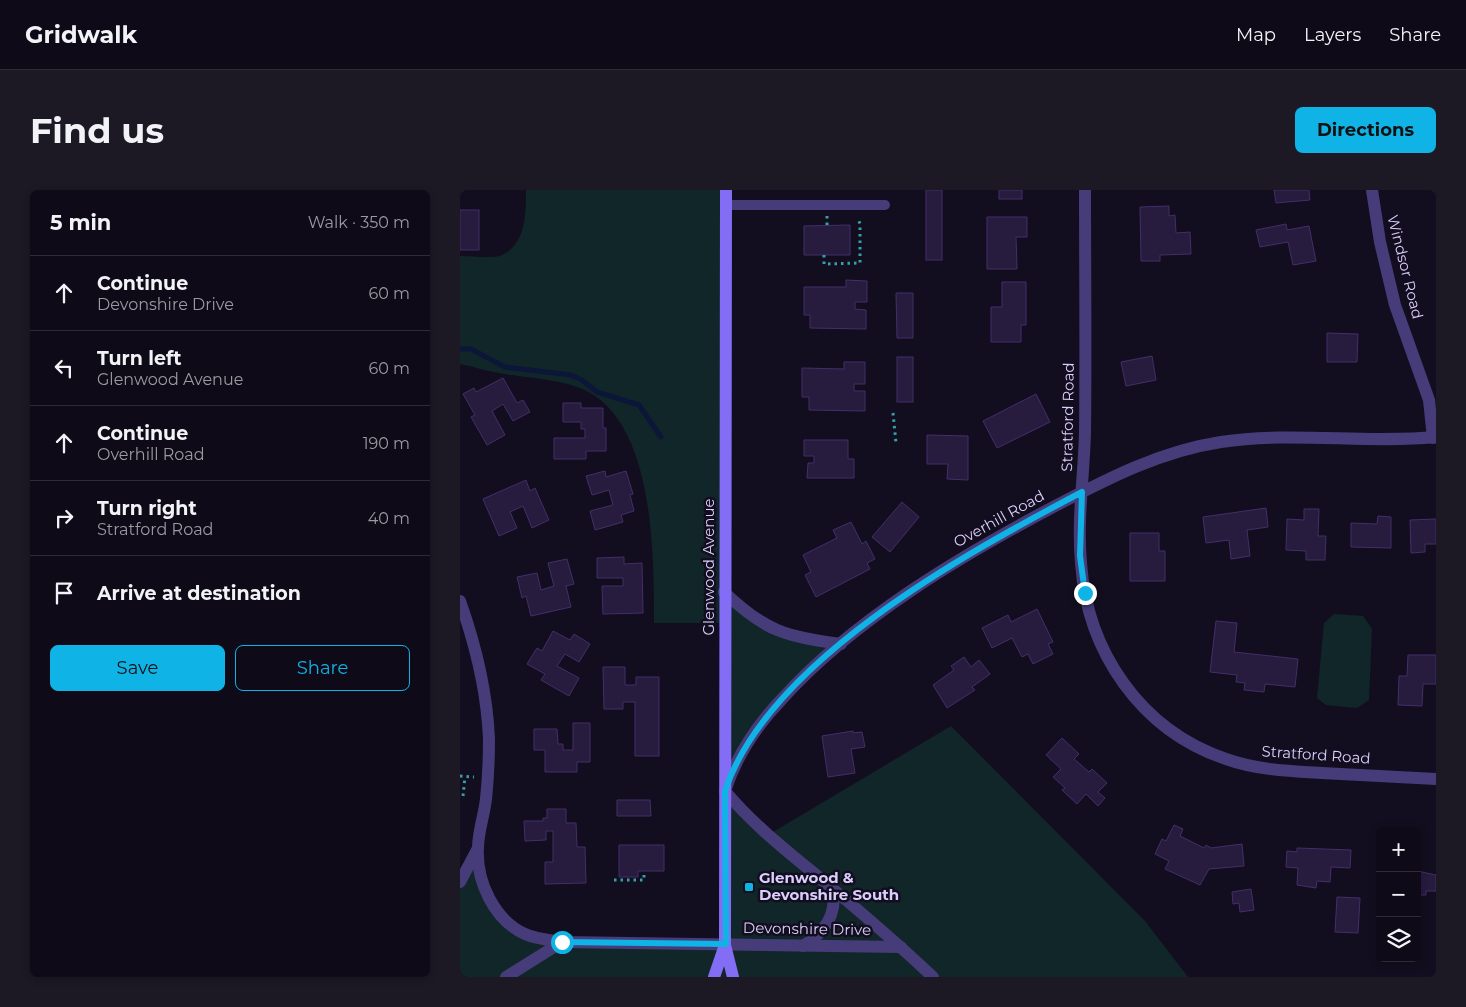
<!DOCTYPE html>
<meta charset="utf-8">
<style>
body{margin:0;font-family:Montserrat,sans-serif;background:#1c1824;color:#f1f3f6}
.controls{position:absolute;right:15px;bottom:15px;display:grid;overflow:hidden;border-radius:8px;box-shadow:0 2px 8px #0003}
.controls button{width:45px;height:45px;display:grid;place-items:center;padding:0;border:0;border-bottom:1px solid #2e2b36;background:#0e0a17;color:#f1f3f6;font:25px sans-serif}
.stop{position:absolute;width:15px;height:15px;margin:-11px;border:4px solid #10b3e6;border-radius:50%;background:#fff}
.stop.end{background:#10b3e6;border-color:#fff;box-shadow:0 1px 5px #0008}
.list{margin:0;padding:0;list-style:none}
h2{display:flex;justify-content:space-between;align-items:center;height:65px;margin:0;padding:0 20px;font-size:21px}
h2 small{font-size:16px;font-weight:400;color:#9b9aa1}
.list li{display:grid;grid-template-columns:32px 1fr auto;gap:15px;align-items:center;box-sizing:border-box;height:75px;padding:0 20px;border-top:1px solid #2e2b36}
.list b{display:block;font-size:19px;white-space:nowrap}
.list p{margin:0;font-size:16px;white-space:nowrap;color:#9b9aa1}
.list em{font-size:16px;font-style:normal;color:#9b9aa1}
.actions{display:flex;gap:10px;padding:15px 20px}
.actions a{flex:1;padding:11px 0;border:1px solid #10b3e6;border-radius:8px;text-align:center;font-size:18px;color:#10b3e6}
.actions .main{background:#10b3e6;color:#111}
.icon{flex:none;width:28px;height:28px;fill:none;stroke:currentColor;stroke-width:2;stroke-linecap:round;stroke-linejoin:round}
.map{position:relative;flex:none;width:976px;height:787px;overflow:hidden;border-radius:8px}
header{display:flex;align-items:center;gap:30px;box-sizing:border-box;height:70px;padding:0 25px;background:#0e0a17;border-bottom:1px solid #2e2b36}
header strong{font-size:24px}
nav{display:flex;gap:28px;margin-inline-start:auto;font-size:18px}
.intro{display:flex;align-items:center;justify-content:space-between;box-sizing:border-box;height:120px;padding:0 30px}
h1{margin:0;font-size:35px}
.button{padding:12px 22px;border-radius:8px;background:#10b3e6;color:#111;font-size:18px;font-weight:700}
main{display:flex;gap:30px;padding:0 30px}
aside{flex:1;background:#0e0a17;border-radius:8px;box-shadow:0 2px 8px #0003}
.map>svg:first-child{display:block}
.green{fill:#112628}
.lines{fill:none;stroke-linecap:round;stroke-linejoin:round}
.stream{stroke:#0c1639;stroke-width:5}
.building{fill:#271b3e;stroke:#422f69}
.path{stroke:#36a0a9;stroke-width:3;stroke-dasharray:2.5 4;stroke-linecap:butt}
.lane{stroke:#473c7a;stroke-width:10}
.street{stroke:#473c7a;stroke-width:12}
.secondary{stroke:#836df5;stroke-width:12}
.route{stroke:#10b3e6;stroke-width:6}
.poi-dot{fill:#10b3e6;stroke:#130e1f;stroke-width:2}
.labels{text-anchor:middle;stroke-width:5;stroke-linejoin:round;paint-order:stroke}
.street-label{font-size:15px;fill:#dacffc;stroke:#130e1f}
.poi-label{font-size:15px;font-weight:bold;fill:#dacffc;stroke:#130e1f;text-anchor:start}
</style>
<header>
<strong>Gridwalk</strong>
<nav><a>Map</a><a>Layers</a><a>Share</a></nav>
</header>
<div class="intro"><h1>Find us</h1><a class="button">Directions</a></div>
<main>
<aside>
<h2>5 min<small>Walk · 350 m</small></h2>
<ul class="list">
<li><svg class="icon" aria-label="ahead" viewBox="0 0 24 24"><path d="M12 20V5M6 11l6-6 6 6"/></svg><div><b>Continue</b><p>Devonshire Drive</p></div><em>60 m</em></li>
<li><svg class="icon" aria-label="left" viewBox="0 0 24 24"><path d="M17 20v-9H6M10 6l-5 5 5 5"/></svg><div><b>Turn left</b><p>Glenwood Avenue</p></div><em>60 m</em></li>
<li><svg class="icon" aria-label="ahead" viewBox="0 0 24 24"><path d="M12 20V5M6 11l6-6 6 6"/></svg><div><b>Continue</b><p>Overhill Road</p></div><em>190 m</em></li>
<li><svg class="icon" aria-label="right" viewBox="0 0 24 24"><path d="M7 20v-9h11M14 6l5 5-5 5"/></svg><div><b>Turn right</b><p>Stratford Road</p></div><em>40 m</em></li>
<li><svg class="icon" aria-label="arrive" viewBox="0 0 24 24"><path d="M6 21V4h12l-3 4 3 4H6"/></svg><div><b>Arrive at destination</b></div></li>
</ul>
<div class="actions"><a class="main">Save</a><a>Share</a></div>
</aside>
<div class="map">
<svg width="976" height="787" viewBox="0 0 976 787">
<rect width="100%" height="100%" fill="#130e1f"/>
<g class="green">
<path d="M66 0H266L264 402 301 433 381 454 320 510 265 601 308 645 491 536 685 731 728 787H0V692L18 658 30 711 65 744 265 755 264 433H194C194 366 195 227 120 198 96 189 70 188 45 184 30 182 15 177 0 174V66C10 66 35 69 42 65 66 54 66 23 66 0Z"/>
<path d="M874 424 903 426 912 439 909 510 897 518 866 515 857 508 864 433Z"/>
</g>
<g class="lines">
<path class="stream" d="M0 159H11L45 177 111 185 122 190 137 202 179 215 201 247"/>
</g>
<g class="building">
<rect x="466" y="0" width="16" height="70"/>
<rect x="539" y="0" width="23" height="9"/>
<path d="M814 0H849L850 10 816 13Z"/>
<path d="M709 16V26L715 25 716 43 730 42 731 64 700 65V71H681L680 17Z"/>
<rect x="0" y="20" width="19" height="40"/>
<path d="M527 27H567V47H556L557 79H527Z"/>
<path d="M826 34 827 40 849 36 856 71 833 75 828 52 800 57 796 40Z"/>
<path d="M390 35V65H344V36Z"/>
<path d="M386 90 407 91V112H395V119L406 120V139L350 138V125H344V97H386Z"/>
<path d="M542 92H566V135H561V152H531V117H542Z"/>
<path d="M436 103H453V148H437Z"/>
<path d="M867 143 898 144 897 172H867Z"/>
<path d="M692 166 696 190 666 196 661 172Z"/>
<rect x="437" y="167" width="16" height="45"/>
<path d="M384 172H405V194H394V201H405V221L349 220V207H342V178L384 179Z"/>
<path d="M43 188 57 213 63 210 70 222 53 231 43 214 32 221 45 245 27 255 11 227 15 225 3 204 14 198 16 202Z"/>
<path d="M576 204 590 232 537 258 523 231Z"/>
<path d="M103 213H121V218H143V238H146V261H126V269H94V248H125V239H121V232H103Z"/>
<path d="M467 245 508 246V290L487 289 488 274H467Z"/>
<path d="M344 250H388V269H394V288H347L348 273H354V266H344Z"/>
<path d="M145 281 146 287 166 281 173 304 170 305 174 321 161 325 163 332 135 340 130 321 153 315 149 300 132 305 126 286Z"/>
<path d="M66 290 70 301 75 298 89 330 72 338 63 316 50 322 57 338 39 346 23 309Z"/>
<path d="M442 312 459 327 430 362 412 347Z"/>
<path d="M806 318 808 337 787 340 790 366 771 369 769 350 746 353 743 327Z"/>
<path d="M844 319H859L858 346H866L865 370H846V361L826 360 827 329 844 330Z"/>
<path d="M918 326 931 327V358L891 357V333L917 334Z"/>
<path d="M976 329V354H965V362L951 363 950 330Z"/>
<path d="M391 332 402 354 406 351 415 369 407 373 410 379 356 407 345 385 351 382 343 365 377 348 373 340Z"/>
<path d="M670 343H699V361H705V391H670Z"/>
<path d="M164 367V374L182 373 183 423 143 424 142 396H163V388H137V368Z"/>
<path d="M107 369 114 394 106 396 111 417 71 426 66 406 62 408 57 387 77 383 81 400 94 396 88 373Z"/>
<path d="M577 419 593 452 588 454 593 464 573 474 568 464 562 467 552 448 532 458 522 438 548 425 551 432Z"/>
<path d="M756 431 777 433 774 462 838 469 835 497 805 494 804 502 784 500 785 493 776 492 777 485 750 482Z"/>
<path d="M93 441 110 450 114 444 130 454 119 472 105 464 97 476 119 488 109 506 81 490 85 484 67 474 77 458 82 461Z"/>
<path d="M948 465H976V494H963L962 516 938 515 939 486H947Z"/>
<path d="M504 467 511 477 519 470 530 484 512 497 515 500 487 518 473 495 494 480 491 476Z"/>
<path d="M143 477H165V495H176V487H199V566H175V512H163V519H144Z"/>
<path d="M113 533H130V572H117V582H85V560H74V539H97L98 554H103V560H113Z"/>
<path d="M393 541V543L402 542 405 557 391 559 395 583 368 587 362 546Z"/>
<path d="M602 548 619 564 614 569 629 582 632 579 647 593 638 602 645 608 638 616 626 604 617 614 602 600 605 598 593 587 601 579 586 565Z"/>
<path d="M157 610H190L191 626H157Z"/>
<path d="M87 619H106V633H116L117 657H125L126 693 85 694V672H93V641H86V650L65 651 64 631H83V628H87Z"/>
<path d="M714 635 723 639 720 646 744 658 746 655 751 658 782 654 784 676 749 679 740 695 705 679 709 671 695 664 702 649 706 651Z"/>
<path d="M159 655H204V681H178V687H159Z"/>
<path d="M837 658 891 660 890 678 871 677 870 692 857 691 856 698 837 695 838 678 826 677 827 661 837 662Z"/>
<path d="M957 681 976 685V701H966V705H957Z"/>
<path d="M791 699 794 720 780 722 779 713 773 714 772 702Z"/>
<path d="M877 707 900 708 898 743 875 742Z"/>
</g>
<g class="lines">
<g class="path">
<path d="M367 26V35"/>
<path d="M364 65V74L400 73V34L398 28"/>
<path d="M433 223 436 253"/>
<path d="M0 586 14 587"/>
<path d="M3 606 5 587"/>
<path d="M154 690H184V681"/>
</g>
<path class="lane" d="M266 15H425"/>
<g class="street">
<path d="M625 0C625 81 626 161 625 242 624 285 617 330 621 373 627 461 680 540 766 569 797 580 829 581 862 583 900 585 938 587 976 589"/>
<path d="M912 0 920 52 935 115 969 210 973 248"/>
<path d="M264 402C306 442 325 446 381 454"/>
<path d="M0 411C16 456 27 501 29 549 29 568 28 590 26 609 24 626 18 642 18 658 16 691 34 730 65 744 76 749 89 750 102 752L441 757"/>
<path d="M0 692 18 658"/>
<path d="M343 756C365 742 377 725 373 699"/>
<path d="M46 787 102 752"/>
<path d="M473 787C439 755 403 724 367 694 331 664 295 637 265 601 276 567 297 535 322 509 394 429 502 365 597 315 649 288 701 261 761 252 832 241 905 254 976 247"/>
</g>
<g class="secondary">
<path d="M266 0 265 755 273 787"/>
<path d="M254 787 265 755"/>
</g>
</g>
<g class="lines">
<path class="route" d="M102 752 266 754 265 601C308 471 506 363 622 302L620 366 625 403"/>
</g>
<rect class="poi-dot" x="284" y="692" width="10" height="10" rx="2.5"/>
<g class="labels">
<g class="street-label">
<text transform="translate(945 77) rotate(76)" y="5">Windsor Road</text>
<text transform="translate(608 227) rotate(-89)" y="5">Stratford Road</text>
<text transform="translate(539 329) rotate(-29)" y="5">Overhill Road</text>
<text transform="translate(249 377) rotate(-90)" y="5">Glenwood Avenue</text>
<text transform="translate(856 565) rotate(4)" y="5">Stratford Road</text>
<text transform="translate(347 739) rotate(1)" y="5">Devonshire Drive</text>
</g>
<g class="poi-label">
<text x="299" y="693">Glenwood &amp;<tspan x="299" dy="17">Devonshire South</tspan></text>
</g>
</g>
</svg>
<div class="controls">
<button>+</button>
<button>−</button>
<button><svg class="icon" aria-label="layers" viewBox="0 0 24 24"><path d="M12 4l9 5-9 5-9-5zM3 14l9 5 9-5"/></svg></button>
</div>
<div class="stop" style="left:102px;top:752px"></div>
<div class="stop end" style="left:625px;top:403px"></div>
</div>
</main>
